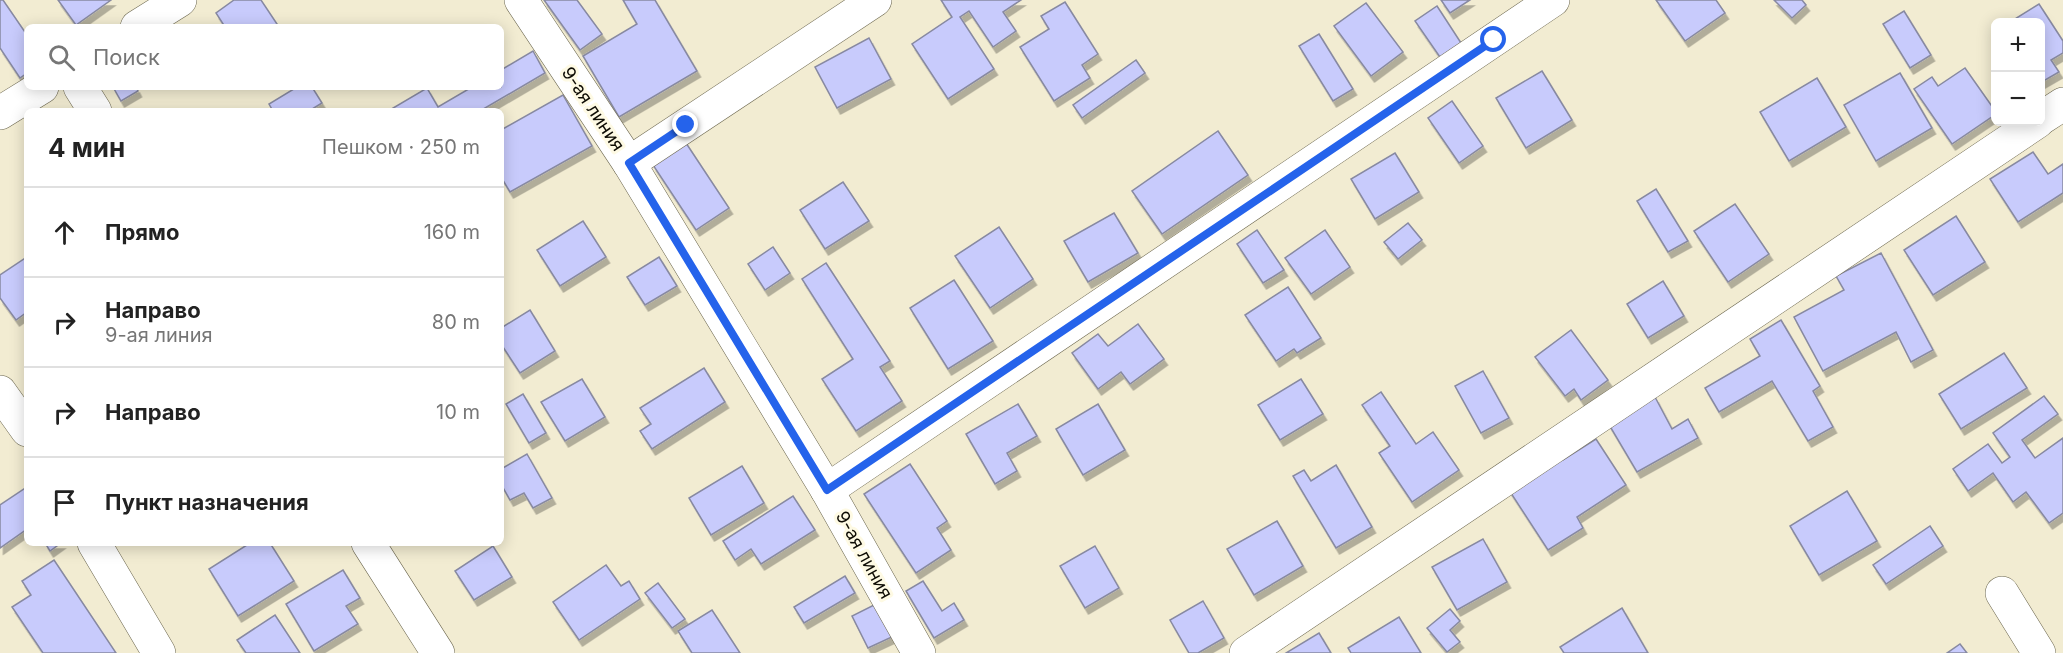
<!DOCTYPE html>
<html lang="ru">
<meta charset="utf-8">
<style>
body{margin:0;font-family:Inter,sans-serif;background:#f6f6f6;color:#222}
.controls{position:absolute;right:18px;top:18px;display:grid;overflow:hidden;border-radius:9px;box-shadow:0 3px 15px #0003}
.controls button{width:54px;height:54px;display:grid;place-items:center;padding:0;border:0;border-bottom:2px solid #e0e0e0;background:#fff;color:#222;font:30px sans-serif}
.stop{position:absolute;width:18px;height:18px;margin:-14px;border:4px solid #2563eb;border-radius:50%;background:#fff}
.stop.end{background:#2563eb;border-color:#fff;box-shadow:0 2px 6px #0008}
.list{margin:0;padding:0;list-style:none}
h2{display:flex;justify-content:space-between;align-items:center;height:78px;margin:0;padding:0 24px;font-size:26px}
h2 small{font-size:20px;font-weight:400;color:#767676}
.list li{display:grid;grid-template-columns:39px 1fr auto;gap:18px;align-items:center;box-sizing:border-box;height:90px;padding:0 24px;border-top:2px solid #e0e0e0}
.list b{display:block;font-size:22px;white-space:nowrap}
.list p{margin:0;font-size:20px;white-space:nowrap;color:#767676}
.list em{font-size:20px;font-style:normal;color:#767676}
.icon{flex:none;width:33px;height:33px;fill:none;stroke:currentColor;stroke-width:2;stroke-linecap:round;stroke-linejoin:round}
.map{position:relative;flex:none;width:2063px;height:653px;overflow:hidden}
.search{position:absolute;background:#fff;box-shadow:0 3px 15px #0003;left:24px;top:24px;width:480px;height:66px;display:flex;align-items:center;gap:15px;box-sizing:border-box;padding:0 21px;border-radius:9px;color:#767676;font-size:22px}
.panel{position:absolute;background:#fff;box-shadow:0 3px 15px #0003;left:24px;top:108px;width:480px;height:438px;border-radius:9px}
.map>svg:first-child{display:block}
.building{fill:#c8cbfc;stroke:#8789a1;stroke-width:1.5;filter:url(#shadow)}
.lines{fill:none;stroke-linecap:round;stroke-linejoin:round}
.minor-casing{stroke:#6b664e;stroke-width:34}
.minor{stroke:#fff;stroke-width:33}
.route{stroke:#2563eb;stroke-width:8}
.labels{text-anchor:middle;stroke-width:6;stroke-linejoin:round;paint-order:stroke}
.street-label{font-size:18px;fill:#0e0c04;stroke:#fefae4}
</style>
<div class="map">
<svg width="2063" height="653" viewBox="0 0 2063 653">
<defs>
<filter id="shadow"><feDropShadow dx="3.5" dy="6" stdDeviation="0" flood-color="#0004"/></filter>
</defs>
<rect width="100%" height="100%" fill="#f2ecd2"/>
<g class="building">
<path d="M0 0H3L27 35V73L20 78 0 48Z"/>
<path d="M58 0H111L76 25Z"/>
<path d="M234 0H261L279 27H225L216 13Z"/>
<path d="M544 0H577L602 34 580 50Z"/>
<path d="M623 0H655L697 71 619 117 583 56 637 24Z"/>
<path d="M941 0H1021L1003 12 1016 31 993 47 969 11 960 17 994 69 948 99 912 44 952 17Z"/>
<path d="M1441 0H1470L1450 13Z"/>
<path d="M1656 0H1716L1725 13 1685 41Z"/>
<path d="M1774 0H1802L1806 5 1792 18Z"/>
<path d="M1065 2 1098 54 1082 65 1090 78 1054 101 1020 47 1049 29 1041 16Z"/>
<path d="M1366 3 1403 52 1371 76 1334 26Z"/>
<path d="M2039 4 2063 41V53L2051 60 2059 72 2040 83V22H2010Z"/>
<path d="M1437 6 1463 46 1442 60 1415 21Z"/>
<path d="M1904 11 1931 55 1910 68 1883 24Z"/>
<path d="M1319 34 1353 89 1333 101 1299 46Z"/>
<path d="M869 38 891 79 837 108 815 67Z"/>
<path d="M533 51 545 73 480 111H388L427 88 438 107 472 87H501V70Z"/>
<path d="M1136 60 1145 73 1082 118 1073 105Z"/>
<path d="M1965 68 1996 112V114L1952 144 1914 89 1932 77 1938 86Z"/>
<path d="M1542 71 1572 120 1526 148 1496 98Z"/>
<path d="M1900 73 1932 128 1876 161 1844 105Z"/>
<path d="M1817 78 1846 127 1789 161 1760 112Z"/>
<path d="M113 87H136L138 91 121 101Z"/>
<path d="M297 87H312L322 103 309 111H273L269 104Z"/>
<path d="M563 95 592 146 510 192 501 177V130Z"/>
<path d="M1452 101 1483 146 1459 163 1428 118Z"/>
<path d="M1218 131 1248 175 1162 234 1132 191Z"/>
<path d="M686 143 729 208 696 230 653 165Z"/>
<path d="M2033 152 2048 174 2063 164V193L2018 222 1990 179Z"/>
<path d="M1395 153 1419 192 1375 219 1351 179Z"/>
<path d="M843 182 869 221 825 249 800 210Z"/>
<path d="M1656 189 1688 241 1668 252 1637 201Z"/>
<path d="M1735 204 1769 254 1728 282 1694 231Z"/>
<path d="M1114 213 1138 253 1088 282 1064 241Z"/>
<path d="M1956 216 1985 262 1933 295 1904 250Z"/>
<path d="M583 221 606 257 560 286 537 250Z"/>
<path d="M1408 223 1422 240 1398 259 1384 242Z"/>
<path d="M999 227 1033 279 990 308 955 256Z"/>
<path d="M1257 230 1284 270 1263 283 1237 244Z"/>
<path d="M1325 230 1350 267 1311 294 1285 258Z"/>
<path d="M773 247 790 273 765 290 748 264Z"/>
<path d="M1881 253 1933 350 1911 362 1896 332 1823 371 1794 317 1844 290 1836 276Z"/>
<path d="M27 257V312L16 320 0 298V275Z"/>
<path d="M659 257 677 286 645 305 627 277Z"/>
<path d="M826 263 890 361 880 367 902 401 856 431 822 379 853 359 802 279Z"/>
<path d="M954 280 993 341 948 369 910 308Z"/>
<path d="M1663 281 1684 316 1648 338 1627 304Z"/>
<path d="M1288 287 1321 338 1297 353 1294 349 1276 361 1245 315Z"/>
<path d="M530 310 555 351 520 373 501 344V328Z"/>
<path d="M1781 320 1820 386 1813 391 1833 427 1808 441 1772 381 1719 412 1705 388 1760 356 1750 339Z"/>
<path d="M1138 324 1164 359 1130 384 1121 372 1098 389 1072 353 1098 334 1108 346Z"/>
<path d="M1571 330 1608 380 1581 400 1574 389 1565 396 1535 357Z"/>
<path d="M2004 353 2027 388 1961 429 1939 394Z"/>
<path d="M704 368 725 402 652 449 640 431 651 424 640 408Z"/>
<path d="M1483 371 1509 418 1481 433 1455 386Z"/>
<path d="M582 379 605 417 565 441 541 402Z"/>
<path d="M1301 379 1323 414 1280 440 1258 405Z"/>
<path d="M1381 392 1416 444 1433 432 1459 470 1412 502 1379 453 1390 446 1362 405Z"/>
<path d="M523 394 546 433 529 443 506 404Z"/>
<path d="M2044 396 2058 414 2022 440 2035 458 2063 438V513L2049 523 2026 492 2013 502 1993 473 1968 491 1953 469 1988 444 2002 463 2010 457 1993 433Z"/>
<path d="M1655 397 1672 429 1688 419 1698 438 1637 472 1608 423Z"/>
<path d="M1018 404 1037 436 1007 453 1017 471 995 484 966 434Z"/>
<path d="M1098 404 1125 450 1083 475 1056 429Z"/>
<path d="M1596 439 1626 485 1577 517 1583 528 1548 550 1507 487 1559 453 1563 460Z"/>
<path d="M527 454 552 498 533 508 524 493 510 500 501 484V469Z"/>
<path d="M910 464 947 521 937 528 951 550 916 573 864 494Z"/>
<path d="M1336 465 1372 527 1336 548 1293 476 1304 470 1311 481Z"/>
<path d="M742 466 764 503 711 535 689 498Z"/>
<path d="M27 487V529L0 548V505Z"/>
<path d="M1847 491 1877 541 1819 575 1790 526Z"/>
<path d="M793 496 815 530 761 564 751 549 735 560 723 541Z"/>
<path d="M1277 521 1303 566 1254 595 1227 549Z"/>
<path d="M1930 526 1943 546 1886 584 1873 565Z"/>
<path d="M1483 539 1507 582 1457 610 1432 567Z"/>
<path d="M45 543H61L50 551Z"/>
<path d="M250 543H270L294 581 238 616 209 569Z"/>
<path d="M493 546 512 577 474 600 455 571Z"/>
<path d="M1095 546 1119 588 1085 608 1060 566Z"/>
<path d="M54 560 116 653H43L12 607 31 595 22 581Z"/>
<path d="M606 565 621 586 629 581 640 599 579 640 553 602Z"/>
<path d="M343 570 360 598 346 606 358 624 314 651 286 604Z"/>
<path d="M845 576 855 593 804 623 794 607Z"/>
<path d="M923 581 942 611 954 603 964 620 934 638 906 591Z"/>
<path d="M658 583 685 619 672 628 645 593Z"/>
<path d="M1203 601 1224 638 1198 653H1189L1170 620Z"/>
<path d="M878 603 894 636 868 648 852 616Z"/>
<path d="M1622 608 1648 653H1564L1560 647Z"/>
<path d="M1450 609 1460 621 1450 630 1460 642 1447 652 1427 628Z"/>
<path d="M712 610 740 653H692L678 631Z"/>
<path d="M275 615 300 653H246L237 640Z"/>
<path d="M1399 617 1421 653H1351L1348 648Z"/>
<path d="M1319 633 1331 653H1286Z"/>
<path d="M1960 644 1967 653H1947Z"/>
</g>
<g class="lines">
<defs>
<g id="minor">
<path d="M521 0 629 163 827 490 919 653"/>
<path d="M137 27 180 0"/>
<path d="M80 87 95 111"/>
<path d="M0 113 42 87"/>
<path d="M2040 119 2063 104"/>
<path d="M629 163 875 0"/>
<path d="M0 392 27 430"/>
<path d="M827 490 1553 0"/>
<path d="M94 543 159 653"/>
<path d="M368 543 438 653"/>
<path d="M2002 593 2039 653"/>
<path d="M1246 653 2037 122"/>
</g>
</defs>
<use href="#minor" class="minor-casing"/>
<use href="#minor" class="minor"/>
</g>
<g class="lines">
<path class="route" d="M686 125 629 163 827 490 1494 40"/>
</g>
<g class="labels">
<g class="street-label">
<text transform="translate(593 109) rotate(56)" y="6">9-ая линия</text>
<text transform="translate(864 555) rotate(61)" y="6">9-ая линия</text>
</g>
</g>
</svg>
<div class="controls">
<button>+</button>
<button>−</button>
</div>
<div class="stop" style="left:1494px;top:40px"></div>
<div class="stop end" style="left:686px;top:125px"></div>
<div class="search"><svg class="icon" aria-label="search" viewBox="0 0 24 24"><circle cx="10" cy="10" r="6"/><path d="M15 15l6 6"/></svg>Поиск</div>
<section class="panel">
<h2>4 мин<small>Пешком · 250 m</small></h2>
<ul class="list">
<li><svg class="icon" aria-label="ahead" viewBox="0 0 24 24"><path d="M12 20V5M6 11l6-6 6 6"/></svg><div><b>Прямо</b></div><em>160 m</em></li>
<li><svg class="icon" aria-label="right" viewBox="0 0 24 24"><path d="M7 20v-9h11M14 6l5 5-5 5"/></svg><div><b>Направо</b><p>9-ая линия</p></div><em>80 m</em></li>
<li><svg class="icon" aria-label="right" viewBox="0 0 24 24"><path d="M7 20v-9h11M14 6l5 5-5 5"/></svg><div><b>Направо</b></div><em>10 m</em></li>
<li><svg class="icon" aria-label="arrive" viewBox="0 0 24 24"><path d="M6 21V4h12l-3 4 3 4H6"/></svg><div><b>Пункт назначения</b></div></li>
</ul>
</section>
</div>
